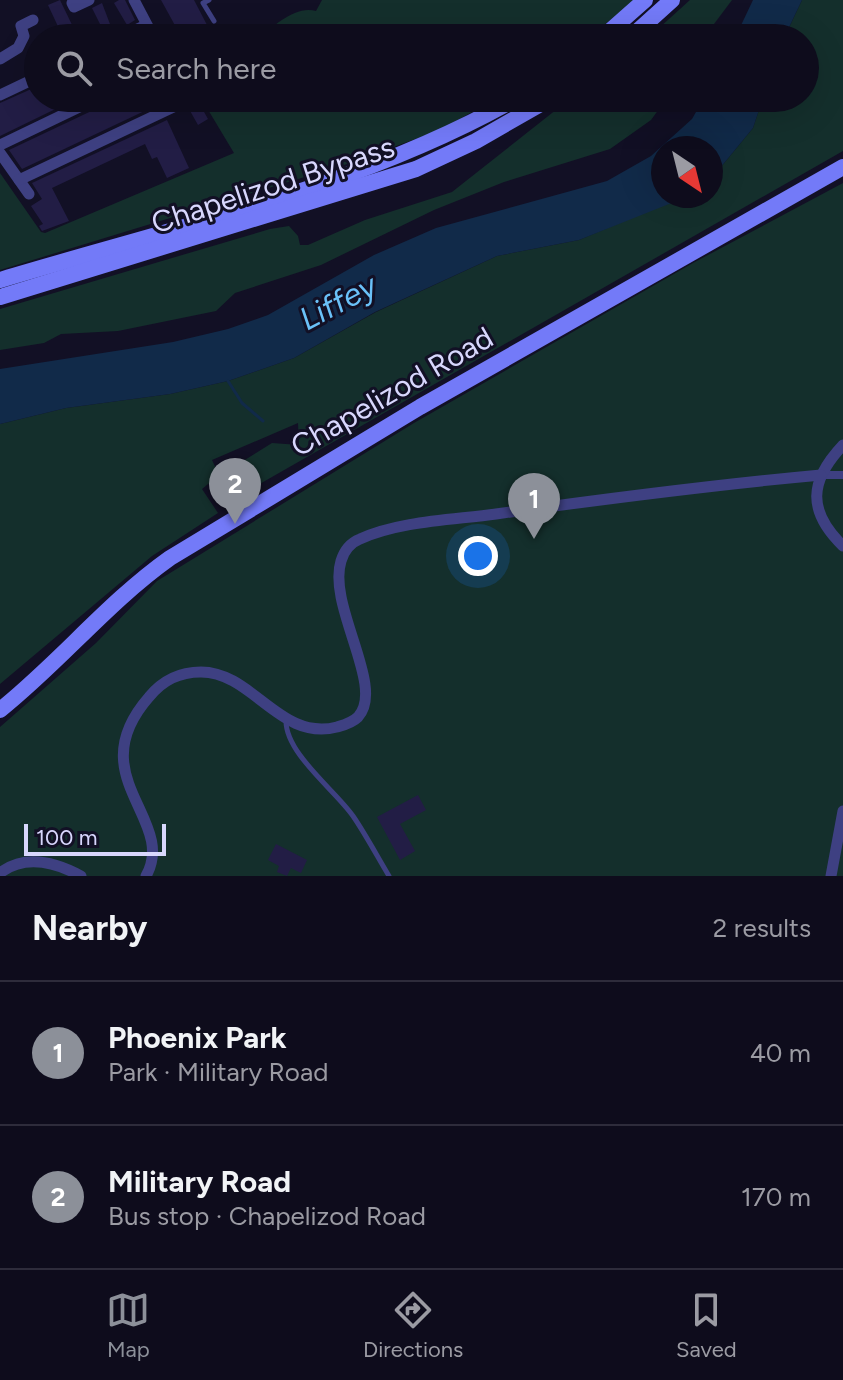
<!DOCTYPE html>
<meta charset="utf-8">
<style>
body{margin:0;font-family:Figtree,sans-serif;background:#171525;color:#f1f3f6}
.compass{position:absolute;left:651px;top:136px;width:72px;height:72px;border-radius:50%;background:#0e0c1c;box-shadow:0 8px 32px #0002;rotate:145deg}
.scale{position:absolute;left:24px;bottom:20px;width:142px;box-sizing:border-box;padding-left:8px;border:4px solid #d8d7fd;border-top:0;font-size:22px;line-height:28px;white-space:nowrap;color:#d8d7fd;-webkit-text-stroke:6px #121025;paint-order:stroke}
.you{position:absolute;left:478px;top:556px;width:28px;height:28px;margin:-20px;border:6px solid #fff;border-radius:50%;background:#1a73e8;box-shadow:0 0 0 12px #1a73e833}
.badge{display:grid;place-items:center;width:52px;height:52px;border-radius:50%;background:#8c9099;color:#fff;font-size:26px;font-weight:700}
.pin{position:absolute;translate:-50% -66px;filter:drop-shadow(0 2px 4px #0008)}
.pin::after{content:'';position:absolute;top:42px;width:28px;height:24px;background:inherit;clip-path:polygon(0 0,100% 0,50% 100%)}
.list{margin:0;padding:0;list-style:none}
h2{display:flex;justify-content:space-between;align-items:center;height:104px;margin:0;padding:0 32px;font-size:34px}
h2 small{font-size:26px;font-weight:400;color:#9b9ba3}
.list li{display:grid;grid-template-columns:52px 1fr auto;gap:24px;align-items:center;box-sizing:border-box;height:144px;padding:0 32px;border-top:2px solid #2e2c3b}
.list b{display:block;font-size:30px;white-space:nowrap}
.list p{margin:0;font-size:26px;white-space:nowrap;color:#9b9ba3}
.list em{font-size:26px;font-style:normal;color:#9b9ba3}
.icon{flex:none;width:44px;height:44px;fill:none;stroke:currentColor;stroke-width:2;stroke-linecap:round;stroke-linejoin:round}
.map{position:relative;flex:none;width:843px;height:876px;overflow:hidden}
.search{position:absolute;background:#0e0c1c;box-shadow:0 8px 32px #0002;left:24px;right:24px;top:24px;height:88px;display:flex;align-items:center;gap:20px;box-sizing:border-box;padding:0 28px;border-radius:44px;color:#9b9ba3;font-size:30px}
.sheet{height:392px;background:#0e0c1c}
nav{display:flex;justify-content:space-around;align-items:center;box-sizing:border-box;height:112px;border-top:2px solid #2e2c3b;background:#0e0c1c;font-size:22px;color:#9b9ba3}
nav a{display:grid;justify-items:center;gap:4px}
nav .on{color:#8c9099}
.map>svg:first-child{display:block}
.green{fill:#142f2c}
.water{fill:#112a49}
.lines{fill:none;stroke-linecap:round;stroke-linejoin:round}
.stream{stroke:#112a49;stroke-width:3}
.building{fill:#221d45}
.service{stroke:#3e4082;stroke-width:5}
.pedestrian{stroke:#3e4082;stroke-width:8}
.minor{stroke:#3e4082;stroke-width:11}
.secondary{stroke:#737af8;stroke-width:16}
.labels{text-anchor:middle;stroke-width:6;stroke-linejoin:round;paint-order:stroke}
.street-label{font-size:30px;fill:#d8d7fd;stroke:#121025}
.water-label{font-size:32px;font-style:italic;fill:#6ac1f8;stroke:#121025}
</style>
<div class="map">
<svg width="843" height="876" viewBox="0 0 843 876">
<rect width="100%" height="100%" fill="#121025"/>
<g class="green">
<path d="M322 0H635L588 38H257C274 27 295 5 316 11Z"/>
<path d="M690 0H732L711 28 708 38H648Z"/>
<path d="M802 0H843V151L249 490 240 463 272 443 299 445 298 423 212 460 219 475 202 489 218 513 152 556 0 684V424L66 408 170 394 228 381 294 358 376 312 497 256 579 240 684 196H711V179L753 128 763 98H805V38H784Z"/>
<path d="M201 98H497L440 130 347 164 0 270V173L41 232 45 233 234 153Z"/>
<path d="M571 98H667L651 120 610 149 504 182 434 210 321 265 235 293 216 311 118 331 61 334 44 343 0 350V309L270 229 289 226 298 236 300 245H308L365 220 452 192Z"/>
<path d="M843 183V876H0V727L96 643 157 581 414 423 693 263Z"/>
</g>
<g class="water">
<path d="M753 0H802L784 38H735Z"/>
<path d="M704 98H763L753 128 711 179V148H663V196H684L674 202 579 240 497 256 375 312 294 358 228 381 170 394 66 408 0 424V369L173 342 228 329 268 315 374 255 436 228 607 181 651 156 692 119Z"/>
</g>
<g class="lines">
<path class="stream" d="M228 381 242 403 263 421"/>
</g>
<g class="building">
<path d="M60 0 74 29 62 35 48 5Z"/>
<path d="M119 0H125L135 20 127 25 114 3Z"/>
<path d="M161 0H194L207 25 182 38Z"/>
<path d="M102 3 113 32 107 38 92 8Z"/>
<path d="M38 86V98L47 105 60 98H78L0 136V103Z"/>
<path d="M106 98H131L137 109 153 101 155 106 22 169 9 150 102 106Z"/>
<path d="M199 103 208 119 198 125 189 109Z"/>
<path d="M167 120 189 168 167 178 157 157 152 159 145 144 52 188 69 221 42 231 39 226 43 224 31 206 42 199 32 183Z"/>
<path d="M232 479 236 487 230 490 234 496 218 501 212 489Z"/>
<path d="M418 795 426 810 400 824 415 851 400 860 377 817Z"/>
<path d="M276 844 307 860 301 873 291 868 287 876 277 872 279 866 268 860Z"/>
</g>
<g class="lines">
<g class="service">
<path d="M209 0 203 3 214 21"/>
<path d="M286 720C285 753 336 791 353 816 366 835 377 856 389 876"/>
</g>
<path class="pedestrian" d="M821 475H843"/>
<g class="minor">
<path d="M134 0 154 38"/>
<path d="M72 3 74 7 89 0"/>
<path d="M119 38 146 25"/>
<path d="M0 59 18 48 24 36 21 26 33 20"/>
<path d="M0 95 38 77"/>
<path d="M0 145 98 98"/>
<path d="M0 153 29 194"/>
<path d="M19 180 186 101 184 98"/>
<path d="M843 445C809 481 807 511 843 546"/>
<path d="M0 873C25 854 55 862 81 876"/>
<path d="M146 876C178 819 79 777 149 697 163 680 179 672 201 672 253 672 280 742 337 727 344 725 352 723 358 717 386 687 327 606 341 561 344 551 350 543 360 539 400 521 452 520 496 514 604 499 712 485 821 475"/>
<path d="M831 876 843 811"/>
</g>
<g class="secondary">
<path d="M602 38 645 0"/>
<path d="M630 38 672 0"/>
<path d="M0 280C172 228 361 187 517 98"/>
<path d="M0 297 416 169 476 141 551 98"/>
<path d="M0 710C60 662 108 602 170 558L420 407 843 167"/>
</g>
</g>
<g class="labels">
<g class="street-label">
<text transform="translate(273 185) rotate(-18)" y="10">Chapelizod Bypass</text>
<text transform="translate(392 392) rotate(-30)" y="10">Chapelizod Road</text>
</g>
<g class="water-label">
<text transform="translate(338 302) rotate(-28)" y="11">Liffey</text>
</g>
</g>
</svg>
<svg class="compass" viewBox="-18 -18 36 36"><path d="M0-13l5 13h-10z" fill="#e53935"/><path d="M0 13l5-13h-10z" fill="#9b9ba3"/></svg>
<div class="scale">100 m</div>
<div class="you"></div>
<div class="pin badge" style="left:534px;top:539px">1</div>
<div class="pin badge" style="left:235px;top:524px">2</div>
<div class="search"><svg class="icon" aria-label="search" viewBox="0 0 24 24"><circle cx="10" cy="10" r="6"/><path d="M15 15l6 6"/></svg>Search here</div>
</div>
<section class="sheet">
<h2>Nearby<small>2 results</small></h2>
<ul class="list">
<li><span class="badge">1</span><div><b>Phoenix Park</b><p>Park · Military Road</p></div><em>40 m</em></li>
<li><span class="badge">2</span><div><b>Military Road</b><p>Bus stop · Chapelizod Road</p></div><em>170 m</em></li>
</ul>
</section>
<nav>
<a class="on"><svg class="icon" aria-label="map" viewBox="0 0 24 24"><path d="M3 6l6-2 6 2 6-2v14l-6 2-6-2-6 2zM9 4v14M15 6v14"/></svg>Map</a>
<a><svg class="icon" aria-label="directions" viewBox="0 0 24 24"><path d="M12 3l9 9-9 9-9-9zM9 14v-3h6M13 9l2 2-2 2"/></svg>Directions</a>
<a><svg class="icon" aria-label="saved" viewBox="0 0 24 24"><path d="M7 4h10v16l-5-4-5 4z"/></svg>Saved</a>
</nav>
